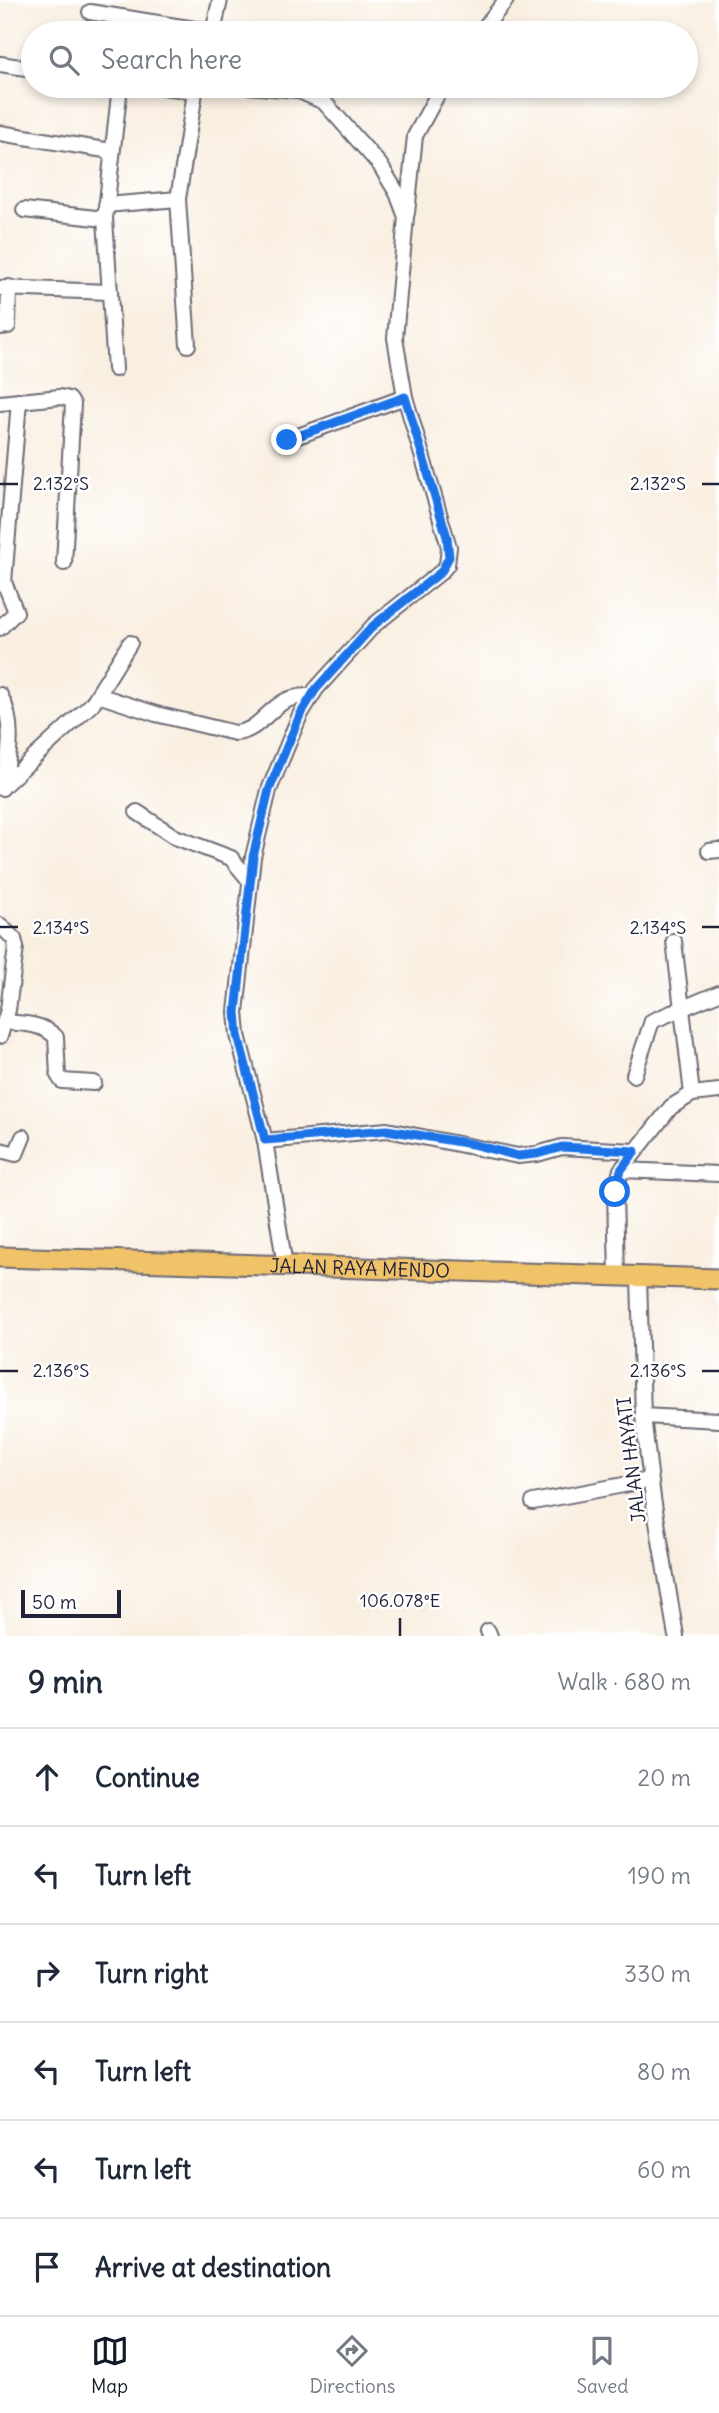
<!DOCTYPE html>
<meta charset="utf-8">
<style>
body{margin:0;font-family:Delius,sans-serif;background:#f6f6f7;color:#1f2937}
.scale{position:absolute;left:21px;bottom:18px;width:100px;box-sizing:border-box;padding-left:7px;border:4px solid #22223b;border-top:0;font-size:19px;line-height:24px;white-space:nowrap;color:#22223b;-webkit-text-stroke:5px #fff;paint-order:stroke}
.stop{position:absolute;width:21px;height:21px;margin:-16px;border:5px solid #1a73e8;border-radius:50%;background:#fff}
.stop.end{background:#1a73e8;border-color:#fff;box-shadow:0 2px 7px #0008}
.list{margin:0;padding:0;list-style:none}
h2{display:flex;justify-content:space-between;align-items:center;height:91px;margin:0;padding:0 28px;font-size:30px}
h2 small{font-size:23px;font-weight:400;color:#747a83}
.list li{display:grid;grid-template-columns:46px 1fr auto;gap:21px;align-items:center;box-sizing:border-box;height:98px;padding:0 28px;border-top:2px solid #e0e1e3}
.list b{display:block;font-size:26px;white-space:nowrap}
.list em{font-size:23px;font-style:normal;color:#747a83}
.icon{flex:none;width:38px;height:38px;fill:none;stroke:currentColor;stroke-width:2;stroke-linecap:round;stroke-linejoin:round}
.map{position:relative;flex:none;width:719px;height:1636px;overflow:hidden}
.search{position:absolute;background:#fff;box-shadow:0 4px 10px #0003;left:21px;right:21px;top:21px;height:77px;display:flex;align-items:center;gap:18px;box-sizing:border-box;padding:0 24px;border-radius:38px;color:#747a83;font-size:26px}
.sheet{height:679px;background:#fff}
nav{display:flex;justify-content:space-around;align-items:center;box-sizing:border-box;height:98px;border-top:2px solid #e0e1e3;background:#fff;font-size:19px;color:#747a83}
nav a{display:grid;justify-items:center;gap:4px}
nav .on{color:#111827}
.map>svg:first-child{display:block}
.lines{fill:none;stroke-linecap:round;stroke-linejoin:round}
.minor-casing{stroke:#6d6a75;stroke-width:18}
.highway-casing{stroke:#6d6a75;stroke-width:23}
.minor{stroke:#fff;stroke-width:14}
.highway{stroke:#f0c369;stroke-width:19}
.route{stroke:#1a73e8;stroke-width:9}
.ticks{fill:none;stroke:#22223b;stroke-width:2.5}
.labels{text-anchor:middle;stroke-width:5;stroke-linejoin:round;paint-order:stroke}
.street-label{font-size:19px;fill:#22223b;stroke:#fff}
.ticks-label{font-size:18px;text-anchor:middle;fill:#22223b;stroke:#fff;stroke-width:5;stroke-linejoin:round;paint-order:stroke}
</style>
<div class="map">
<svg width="719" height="1636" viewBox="0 0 719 1636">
<rect width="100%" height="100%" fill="#fff"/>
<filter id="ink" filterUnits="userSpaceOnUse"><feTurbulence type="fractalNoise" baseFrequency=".0143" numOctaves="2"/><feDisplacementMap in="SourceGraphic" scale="14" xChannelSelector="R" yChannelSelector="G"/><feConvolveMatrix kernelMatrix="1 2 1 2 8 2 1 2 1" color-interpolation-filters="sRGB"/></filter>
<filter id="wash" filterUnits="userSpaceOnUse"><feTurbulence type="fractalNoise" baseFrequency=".00686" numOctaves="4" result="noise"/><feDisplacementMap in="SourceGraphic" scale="28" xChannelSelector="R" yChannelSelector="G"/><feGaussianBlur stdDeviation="1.57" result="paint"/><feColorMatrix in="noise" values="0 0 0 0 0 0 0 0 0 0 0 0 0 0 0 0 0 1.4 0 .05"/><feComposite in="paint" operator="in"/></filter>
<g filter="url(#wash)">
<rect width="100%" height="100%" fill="#f9efe1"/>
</g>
<g filter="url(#ink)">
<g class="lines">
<defs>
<g id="minor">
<path d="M90 12 213 32"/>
<path d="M213 33 220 0"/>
<path d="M480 33 506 0"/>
<path d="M0 64 33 69"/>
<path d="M154 86 195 91"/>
<path d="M245 86 297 90 324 102 380 165 397 193 406 217 395 338 405 397 449 547 447 565 441 572 374 625 316 689 300 715 269 790 253 857 236 1012 238 1035 265 1141 285 1266"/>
<path d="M0 133 111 151"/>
<path d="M106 205 178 199"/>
<path d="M24 210 105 219"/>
<path d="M407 213 415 136 442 86"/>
<path d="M0 288 110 292"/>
<path d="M0 327 8 326 9 287"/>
<path d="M188 345 178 199 196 86"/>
<path d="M115 369 105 219 120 86"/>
<path d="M0 403 60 397 69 399 73 404 64 563"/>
<path d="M287 440 405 397"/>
<path d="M0 628 16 612 4 582 19 401"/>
<path d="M0 695C16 723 9 759 2 788"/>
<path d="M98 695 156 714 235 733C266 731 270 694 310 696"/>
<path d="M1 788 92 704 130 643"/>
<path d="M137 812 175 837 231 858 250 881"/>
<path d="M709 851 719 850"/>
<path d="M0 925 14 939 16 947 8 1010 0 1036"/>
<path d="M674 941 692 1094"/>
<path d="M5 1022C24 1024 42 1023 56 1037L58 1075 62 1081 94 1083"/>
<path d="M634 1075 652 1021 719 993"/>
<path d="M265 1141 387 1130 518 1156 537 1154 562 1147 635 1151"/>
<path d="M0 1150 16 1154 23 1137"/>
<path d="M621 1170 719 1174"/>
<path d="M617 1277 615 1192 621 1170 671 1107 692 1094 719 1091"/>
<path d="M639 1277 643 1416 653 1498 676 1636"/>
<path d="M643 1416 719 1420"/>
<path d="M533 1502 650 1480"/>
<path d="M488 1631 490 1636"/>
</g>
<g id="highway">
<path id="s1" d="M0 1257 719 1279"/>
</g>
</defs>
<use href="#minor" class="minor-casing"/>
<use href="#highway" class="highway-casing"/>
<use href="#minor" class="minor"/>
<use href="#highway" class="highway"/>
</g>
</g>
<g class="lines" filter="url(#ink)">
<path class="route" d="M287 440 405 397 447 537 449 557 441 572 374 625 316 689 300 715 269 790 253 857 236 1012 238 1035 265 1140 387 1130 472 1144 518 1156 537 1154 562 1147 635 1151 621 1170 615 1192"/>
</g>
<path class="ticks" d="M0 484H18M702 484H719M0 927H18M702 927H719M0 1371H18M702 1371H719M400 1618V1636"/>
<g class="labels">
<g class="street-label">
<text dy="7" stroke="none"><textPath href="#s1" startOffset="360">JALAN RAYA MENDO</textPath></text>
<text transform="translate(631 1460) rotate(-97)" y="7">JALAN HAYATI</text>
</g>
</g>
<g class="ticks-label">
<text x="61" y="490">2.132°S</text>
<text x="658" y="490">2.132°S</text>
<text x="61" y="934">2.134°S</text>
<text x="658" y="934">2.134°S</text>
<text x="61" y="1377">2.136°S</text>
<text x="658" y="1377">2.136°S</text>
<text x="400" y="1607">106.078°E</text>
</g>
</svg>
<div class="scale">50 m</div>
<div class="stop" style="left:615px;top:1192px"></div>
<div class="stop end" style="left:287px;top:440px"></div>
<div class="search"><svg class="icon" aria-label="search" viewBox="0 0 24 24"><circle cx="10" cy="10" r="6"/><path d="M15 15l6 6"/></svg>Search here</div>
</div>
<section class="sheet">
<h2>9 min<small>Walk · 680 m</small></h2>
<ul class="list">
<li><svg class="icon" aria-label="ahead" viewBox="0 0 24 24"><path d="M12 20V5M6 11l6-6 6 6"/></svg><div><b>Continue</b></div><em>20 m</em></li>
<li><svg class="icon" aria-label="left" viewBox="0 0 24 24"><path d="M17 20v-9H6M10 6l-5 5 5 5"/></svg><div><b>Turn left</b></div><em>190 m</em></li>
<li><svg class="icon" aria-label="right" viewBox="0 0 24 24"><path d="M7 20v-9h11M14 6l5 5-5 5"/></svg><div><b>Turn right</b></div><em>330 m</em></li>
<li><svg class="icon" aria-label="left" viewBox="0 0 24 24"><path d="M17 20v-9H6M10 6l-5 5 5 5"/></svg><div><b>Turn left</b></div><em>80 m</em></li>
<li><svg class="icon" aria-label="left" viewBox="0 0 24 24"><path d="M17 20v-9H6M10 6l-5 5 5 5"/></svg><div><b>Turn left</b></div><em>60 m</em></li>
<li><svg class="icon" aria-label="arrive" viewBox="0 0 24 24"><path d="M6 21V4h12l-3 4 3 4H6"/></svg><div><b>Arrive at destination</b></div></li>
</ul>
</section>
<nav>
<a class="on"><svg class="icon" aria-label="map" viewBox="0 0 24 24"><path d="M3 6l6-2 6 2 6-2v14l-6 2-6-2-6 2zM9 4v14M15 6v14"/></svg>Map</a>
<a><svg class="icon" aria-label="directions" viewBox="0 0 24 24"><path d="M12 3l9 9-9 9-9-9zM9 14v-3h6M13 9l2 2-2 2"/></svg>Directions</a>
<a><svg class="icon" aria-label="saved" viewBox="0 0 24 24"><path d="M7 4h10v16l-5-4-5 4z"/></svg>Saved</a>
</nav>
